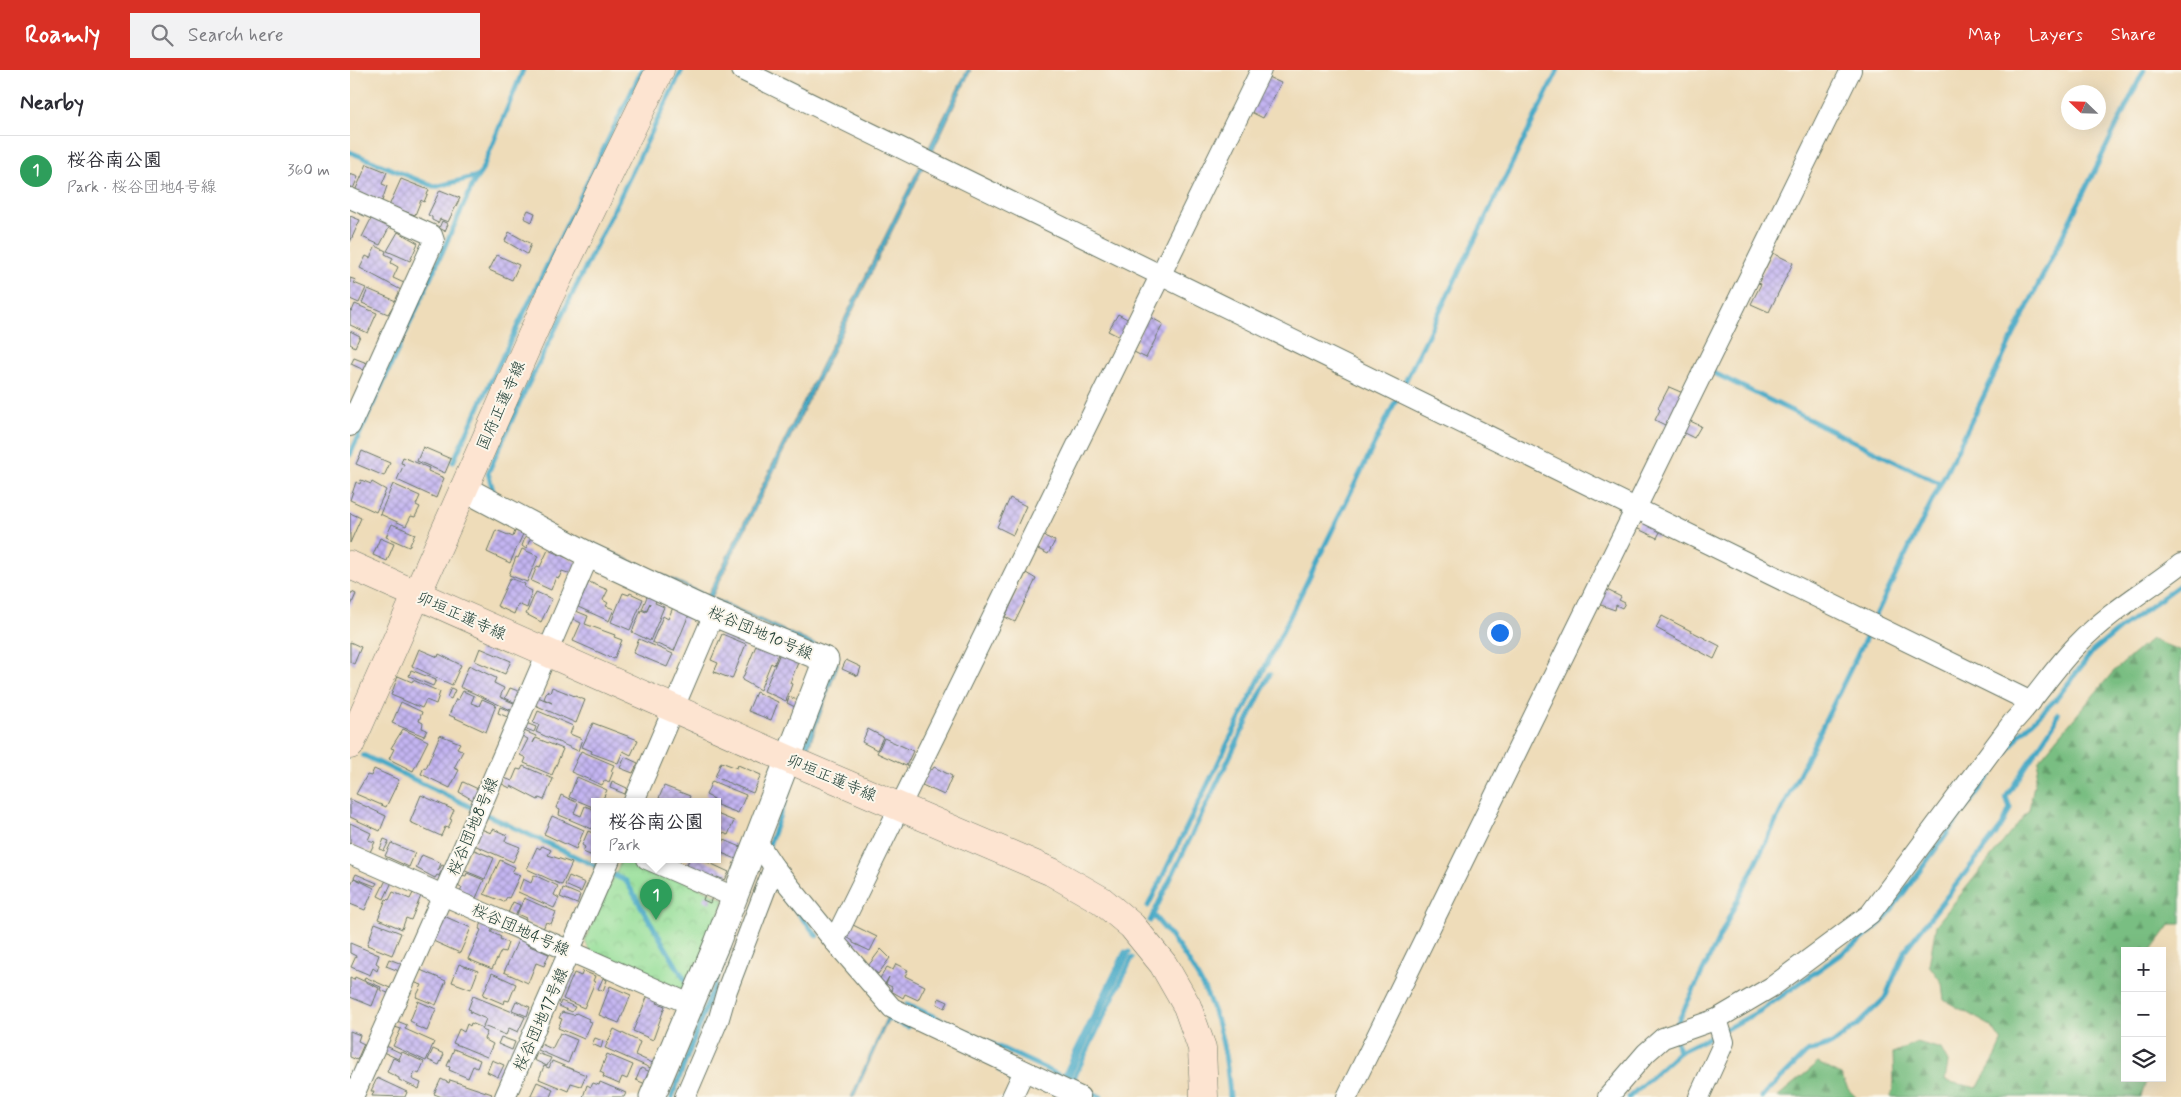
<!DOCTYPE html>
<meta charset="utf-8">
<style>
body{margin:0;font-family:Mynerve,"Klee One",sans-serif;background:#f2f2f3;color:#2b2b33}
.controls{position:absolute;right:15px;bottom:15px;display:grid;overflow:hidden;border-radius:0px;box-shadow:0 5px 20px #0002}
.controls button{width:45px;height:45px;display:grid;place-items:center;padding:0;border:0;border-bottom:1px solid #e1e1e2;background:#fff;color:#2b2b33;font:25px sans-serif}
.compass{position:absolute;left:1711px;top:15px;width:45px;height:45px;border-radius:50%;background:#fff;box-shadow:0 5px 20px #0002;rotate:293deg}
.you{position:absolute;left:1149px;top:562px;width:18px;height:18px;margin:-12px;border:4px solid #fff;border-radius:50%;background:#1a73e8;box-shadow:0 0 0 8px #1a73e833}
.badge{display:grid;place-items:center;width:32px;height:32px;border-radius:50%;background:#d93025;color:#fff;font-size:16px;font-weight:700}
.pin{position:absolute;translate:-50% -41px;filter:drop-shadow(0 1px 2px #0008)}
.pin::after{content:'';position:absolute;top:26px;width:18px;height:15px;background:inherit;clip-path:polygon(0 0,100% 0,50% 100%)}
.popup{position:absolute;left:241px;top:728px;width:130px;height:65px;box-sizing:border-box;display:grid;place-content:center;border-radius:0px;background:#fff;filter:drop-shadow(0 1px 4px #0005);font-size:16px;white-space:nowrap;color:#7c7c81}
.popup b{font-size:19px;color:#2b2b33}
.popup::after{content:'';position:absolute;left:50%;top:100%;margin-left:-10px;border:10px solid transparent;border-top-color:#fff}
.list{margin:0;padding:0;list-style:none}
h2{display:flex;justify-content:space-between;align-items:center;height:65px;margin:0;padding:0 20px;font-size:21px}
h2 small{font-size:16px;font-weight:400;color:#7c7c81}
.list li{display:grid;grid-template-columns:32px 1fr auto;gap:15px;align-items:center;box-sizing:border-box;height:70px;padding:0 20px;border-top:1px solid #e1e1e2}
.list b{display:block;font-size:19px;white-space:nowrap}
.list p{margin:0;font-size:16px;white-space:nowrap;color:#7c7c81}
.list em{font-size:16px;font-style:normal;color:#7c7c81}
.icon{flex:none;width:28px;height:28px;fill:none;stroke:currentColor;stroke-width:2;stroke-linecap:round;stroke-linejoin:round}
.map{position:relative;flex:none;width:1831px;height:1027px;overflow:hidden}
header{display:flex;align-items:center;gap:30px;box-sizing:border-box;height:70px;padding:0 25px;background:#d93025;color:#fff}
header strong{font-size:24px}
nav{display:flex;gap:28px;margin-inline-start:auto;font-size:18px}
.search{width:350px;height:45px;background:#f2f2f3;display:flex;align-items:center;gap:12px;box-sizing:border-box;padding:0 18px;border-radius:0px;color:#7c7c81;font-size:19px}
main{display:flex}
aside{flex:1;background:#fff}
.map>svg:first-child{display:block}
.forest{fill:url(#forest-firs);stroke:#4c7e5b}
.park{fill:url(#park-crowns);stroke:#5b8e67}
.water{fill:#46a9c6;stroke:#32737d}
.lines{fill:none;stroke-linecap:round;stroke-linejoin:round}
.stream{stroke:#46a9c6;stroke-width:5}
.building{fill:url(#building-cross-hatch)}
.minor-casing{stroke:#677563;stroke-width:22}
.tertiary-casing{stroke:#677563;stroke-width:27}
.secondary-casing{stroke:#677563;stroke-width:29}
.minor{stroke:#fff;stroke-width:20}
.tertiary{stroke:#fff;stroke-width:25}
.secondary{stroke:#fde4d1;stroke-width:28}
.labels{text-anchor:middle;stroke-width:4;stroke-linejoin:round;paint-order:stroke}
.street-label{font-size:16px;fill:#1f3d34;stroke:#fbf7ec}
</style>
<header>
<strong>Roamly</strong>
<div class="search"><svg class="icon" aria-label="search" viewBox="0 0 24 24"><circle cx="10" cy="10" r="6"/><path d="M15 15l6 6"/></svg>Search here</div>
<nav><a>Map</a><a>Layers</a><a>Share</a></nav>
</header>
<main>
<aside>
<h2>Nearby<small></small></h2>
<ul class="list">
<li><span class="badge" style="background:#2e9e5b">1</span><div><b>桜谷南公園</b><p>Park · 桜谷団地4号線</p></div><em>360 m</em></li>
</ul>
</aside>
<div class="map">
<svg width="1831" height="1027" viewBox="0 0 1831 1027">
<defs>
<pattern id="forest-firs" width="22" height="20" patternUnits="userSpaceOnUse" patternTransform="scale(1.25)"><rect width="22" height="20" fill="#79be82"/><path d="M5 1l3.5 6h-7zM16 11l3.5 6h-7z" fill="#639c6b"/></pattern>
<pattern id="park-crowns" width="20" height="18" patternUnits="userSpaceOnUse" patternTransform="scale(1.25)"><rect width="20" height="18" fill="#97df9a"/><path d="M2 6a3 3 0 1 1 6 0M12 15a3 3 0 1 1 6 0" fill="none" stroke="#82c085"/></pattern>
<pattern id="building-cross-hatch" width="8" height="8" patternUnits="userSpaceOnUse" patternTransform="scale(1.25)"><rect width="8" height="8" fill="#c4b5f2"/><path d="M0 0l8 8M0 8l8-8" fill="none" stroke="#9f94c5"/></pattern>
</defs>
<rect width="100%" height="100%" fill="#fbf7ec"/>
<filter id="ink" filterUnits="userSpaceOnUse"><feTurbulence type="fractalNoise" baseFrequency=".02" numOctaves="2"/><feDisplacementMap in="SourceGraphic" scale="10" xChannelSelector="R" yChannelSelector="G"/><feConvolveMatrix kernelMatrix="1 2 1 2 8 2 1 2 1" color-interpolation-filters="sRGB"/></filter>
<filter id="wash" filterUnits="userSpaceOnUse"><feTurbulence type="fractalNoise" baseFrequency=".0096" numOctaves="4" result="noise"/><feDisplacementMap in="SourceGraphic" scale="20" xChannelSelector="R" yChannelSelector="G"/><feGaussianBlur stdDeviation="1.12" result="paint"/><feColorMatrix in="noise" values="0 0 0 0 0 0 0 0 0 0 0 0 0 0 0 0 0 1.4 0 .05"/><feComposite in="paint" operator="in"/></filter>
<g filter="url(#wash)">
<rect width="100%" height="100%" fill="#eedcb9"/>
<g class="forest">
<path d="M1801 569 1831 581V854H1821L1801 881H1775V1008H1797L1791 1027H1541L1544 1012 1543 983 1567 972 1591 979 1598 992 1595 1011 1627 1018 1645 988 1652 972 1641 956 1594 930 1592 913 1579 895 1586 855 1679 740 1689 690 1763 602Z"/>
<path d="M1468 993 1491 1005 1498 1019 1506 1027H1427Z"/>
</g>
<path class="park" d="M272 789H284L375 829 339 923 239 880 235 870Z"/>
<g class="water">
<path d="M617 0H621L576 96 572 100 362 527 467 575 465 578 240 472 358 525Z"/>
<path d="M483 590 489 593 459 677 452 674Z"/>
<path d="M537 946 539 948 504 1027H501Z"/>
</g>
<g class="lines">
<g class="stream">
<path d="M0 82 85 117 124 107"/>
<path d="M1360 301 1587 412"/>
<path d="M1052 318 1208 0"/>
<path d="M0 385 124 112 131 102 173 0"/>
<path d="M103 392 139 315 292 0"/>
<path d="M144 424 138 403 173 325 332 0"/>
<path d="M1524 549 1794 0"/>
<path d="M13 685 125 739"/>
<path d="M133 743 252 799"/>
<path d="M418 778 439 720"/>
<path d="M259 803 276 811 339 917"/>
<path d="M426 817 467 866"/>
<path d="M798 836 1048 326"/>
<path d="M803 845C854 904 875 949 880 1027"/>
<path d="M800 851 920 604"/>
<path d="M557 934 711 1006 717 1012"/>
<path d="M536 943 540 949 558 957"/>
<path d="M1325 958 1521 557"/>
<path d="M1374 960 1410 941 1514 868 1533 851 1670 664 1707 628 1743 581 1772 557 1831 514"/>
<path d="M1326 969 1329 982"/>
<path d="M650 1000 663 1007 661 1011"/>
<path d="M715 1004 775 882"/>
<path d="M716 1012 779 882"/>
<path d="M721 1014 782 888"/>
<path d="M734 1019 751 1027"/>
<path d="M322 1027 378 879"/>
<path d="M1279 1027 1329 982 1366 964"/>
<path d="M1412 1027 1457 982 1482 974 1506 956 1535 928 1555 880 1652 756 1660 738 1656 727 1705 652 1708 644"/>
</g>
</g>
<g id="blocks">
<g class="building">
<path d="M918 7 931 13 913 48 901 42Z"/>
<path d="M17 94 37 102 32 114 37 116 32 131 5 121Z"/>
<path d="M0 104 8 107 3 119 0 118Z"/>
<path d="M51 109 79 120 74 132 71 130 65 145 39 136Z"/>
<path d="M90 120 110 128 98 152 90 149 88 153 82 150V147L78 145Z"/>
<path d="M178 140 185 143 182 152 174 148Z"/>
<path d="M0 146 10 150 0 172Z"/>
<path d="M22 147 40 156 30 175 12 167Z"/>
<path d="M92 151 98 154 95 161 89 158Z"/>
<path d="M48 162 68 173 60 191 37 181Z"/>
<path d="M159 162 181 174 177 184 155 171Z"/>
<path d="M26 176 36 181 35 184 43 188 41 193 48 197 43 208 54 213 51 220 10 198 16 186 20 188Z"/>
<path d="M1423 183 1443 193 1419 242 1401 234 1411 214 1408 213Z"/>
<path d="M147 185 169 195 162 210 139 200Z"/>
<path d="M0 208 6 210 4 213 16 218 9 233 0 229Z"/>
<path d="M18 219 46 231 38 244 12 233Z"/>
<path d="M5 234 27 243 18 263 0 255V240L2 241Z"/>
<path d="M768 244 779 250 770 267 758 261Z"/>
<path d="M798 246 813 254 796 288 784 282 789 272 786 270Z"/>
<path d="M0 261 10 266 5 277 0 274Z"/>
<path d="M4 288 17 293 14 300 1 294Z"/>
<path d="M1319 317 1333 323 1317 356 1305 350 1310 340 1308 338Z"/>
<path d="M1338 350 1351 356 1344 368 1332 362Z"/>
<path d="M73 377 101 389 95 403 67 391Z"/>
<path d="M12 381 40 393 34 406 6 394Z"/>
<path d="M53 387 79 398 78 401 94 408 86 428 47 410 54 394 51 393Z"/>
<path d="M11 410 21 414 22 412 36 420 26 442 0 430 6 412 10 414Z"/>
<path d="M43 414 70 426 66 435 70 437 65 447 61 446 56 456 30 444Z"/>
<path d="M660 428 676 436 663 465 647 457Z"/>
<path d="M0 443 11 448 0 473Z"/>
<path d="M1291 448 1312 458 1307 468 1286 458Z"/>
<path d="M42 454 65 464 59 477 36 467Z"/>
<path d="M146 460 163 467 165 461 173 464 160 493 137 482Z"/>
<path d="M176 465 181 467 176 479 172 476Z"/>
<path d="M692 465 705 471 698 484 686 478Z"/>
<path d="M30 468 44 474 37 491 23 485Z"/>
<path d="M172 479 188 486 177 512 159 505 166 487 168 488Z"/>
<path d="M198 480 227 492 221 504 212 501 209 508 206 507 201 520 181 511 187 496 190 497Z"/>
<path d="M676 503 686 509 665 552 655 547Z"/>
<path d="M160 508 175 514 174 517 182 521 177 538 168 534 164 544 147 536Z"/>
<path d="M239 512 258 520 253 530 258 533 256 536 264 539 259 551 228 537Z"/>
<path d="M1255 519 1271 527 1269 530 1275 533 1272 538 1266 535 1265 540 1248 534Z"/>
<path d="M2 522 6 524 0 538V526Z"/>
<path d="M186 522 202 529 191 552 176 544Z"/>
<path d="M273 523 279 525 280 523 293 529 280 560 261 552Z"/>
<path d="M298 524 307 528 305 533 314 537 300 571 282 562 291 540 296 542 300 533 296 541 292 539Z"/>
<path d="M324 535 340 542 324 581 302 572 313 546 318 549Z"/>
<path d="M226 541 238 546 235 554 265 565 264 567 272 570 264 589 223 571 231 553 223 549Z"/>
<path d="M1312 546 1370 576 1364 589 1306 558Z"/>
<path d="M372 564 396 574 382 609 364 602 368 593 361 590Z"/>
<path d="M289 569 323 584 317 597 283 583Z"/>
<path d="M0 572 11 577 4 594 0 592Z"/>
<path d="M407 573 429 581 424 595 421 593 410 620 392 610Z"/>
<path d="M130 578 161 591 155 604 125 591Z"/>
<path d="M69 579 88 587 89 584 111 595 102 615 62 596Z"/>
<path d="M430 583 449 590 440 613 442 614 436 631 414 621Z"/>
<path d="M496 590 511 597 508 606 492 599Z"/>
<path d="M119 595 146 608 144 613 154 618 150 627 166 634 163 641 110 617Z"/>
<path d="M61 600 86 610 83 616 59 606Z"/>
<path d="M48 606 62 612 63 610 90 622 86 634 76 630 72 638 41 625Z"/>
<path d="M202 617 235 630 226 653 185 635 188 627 202 633 194 629 197 621 200 623Z"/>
<path d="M101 618 105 620 101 629 97 627Z"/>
<path d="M160 618 171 622 166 633 155 628Z"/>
<path d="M113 621 124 626 121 633 129 636 132 629 146 635 136 662 99 645 106 629 108 630Z"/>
<path d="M406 622 428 632 421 650 398 641Z"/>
<path d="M439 627 450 631 447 638 437 633Z"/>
<path d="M51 632 72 642 69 651 73 653 72 658 77 660 74 666 42 653Z"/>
<path d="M150 637 162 642 160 648 148 643Z"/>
<path d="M188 641 223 656 220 664 232 669 228 681 186 662 189 655 183 653Z"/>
<path d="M176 653 186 657 184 662 174 658Z"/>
<path d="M243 653 288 670 281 685 273 681 268 693 241 683 242 681 232 677Z"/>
<path d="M53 659 78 671 63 701 39 689 44 679 41 678Z"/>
<path d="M518 659 533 667 527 680 512 672Z"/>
<path d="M174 661 186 666 183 673 186 668 213 679 202 705 174 693 176 688 170 685 178 669 172 666Z"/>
<path d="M90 665 110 673 107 678 113 681 104 698 109 700 100 718 71 704 74 697 76 698Z"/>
<path d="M534 668 563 681 556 696 527 683Z"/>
<path d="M231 681 264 695 261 701 263 702 259 712 255 710 252 715 221 702Z"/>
<path d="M275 687 288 693 283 703 270 698Z"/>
<path d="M371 692 387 698 388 695 411 705 403 723 365 707Z"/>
<path d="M173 696 203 709 194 730 189 728 188 730 161 716 160 718 150 713 152 707 162 711 167 699 171 700Z"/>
<path d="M584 697 602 706 594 725 572 715 579 699 582 700Z"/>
<path d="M24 699 49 710 36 737 6 724 17 705 21 706Z"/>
<path d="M227 707 257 720 252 731H245V738L219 727Z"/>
<path d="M262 711 277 718 275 724 260 718Z"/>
<path d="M362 711 396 725 388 743 367 735V731H364V729L356 725Z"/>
<path d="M113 712 128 719 123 730 109 722Z"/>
<path d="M314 716 340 726 338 731H315L309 728Z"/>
<path d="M71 725 104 740 100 749 102 750 98 758 95 757 91 766 60 752Z"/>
<path d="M211 725 228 733 224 743 231 746 235 736 245 740V752L242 759 209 745 210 740 206 738Z"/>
<path d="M0 729 36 746 30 761 0 747Z"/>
<path d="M367 744 384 751 378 765 367 760Z"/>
<path d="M202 746 234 760 226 779 194 764Z"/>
<path d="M0 753 21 763 18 770 25 772 20 782 0 774Z"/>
<path d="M131 759 141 763 143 759 157 765 155 771 170 777 163 792 124 775Z"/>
<path d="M238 761 245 764V787L233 782 235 777 232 775Z"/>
<path d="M34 769 39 771 34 781 30 779Z"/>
<path d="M372 769 391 777 386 789 367 781Z"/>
<path d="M41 773 65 783 59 797 35 786Z"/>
<path d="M192 776 201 780 198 785 222 793 212 815 177 799 187 777 190 779Z"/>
<path d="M122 779 144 788 135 809 113 800Z"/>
<path d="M72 785 91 793 88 801 92 795 94 796 89 806 87 805 85 808 66 798Z"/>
<path d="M339 789H351L379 802 375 810 367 807 366 810 336 798Z"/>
<path d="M150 790 165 797 162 802 170 805 159 828 157 827 154 832 134 824Z"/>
<path d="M117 803 134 810 126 828 110 822 112 818 107 816 112 805 116 806Z"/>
<path d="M6 804 27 813 25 816 4 808Z"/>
<path d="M184 805 208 816 204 825 209 828 204 838 168 822 173 809 181 813Z"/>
<path d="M219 806 235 813 231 822 215 815Z"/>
<path d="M4 808 24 818 15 840 0 834V817Z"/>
<path d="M36 810 42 812 34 829 28 826Z"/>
<path d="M213 818 230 825 227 834 210 827Z"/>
<path d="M43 822 60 829 63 823 71 826 61 850 56 848 52 859 28 849 36 829 39 830Z"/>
<path d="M355 824 362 827 360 833 353 830Z"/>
<path d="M174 828 206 842 201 854 196 852 193 859 175 851 176 848 167 844Z"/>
<path d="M163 832 170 835 165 847 158 843Z"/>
<path d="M94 846 121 858 110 883 83 871Z"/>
<path d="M25 853 51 863 42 885 17 875Z"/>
<path d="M132 853 143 858 141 862 151 867 150 869 158 873 155 882 151 881 142 899 118 889 131 860 129 859Z"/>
<path d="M501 854 527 867 520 881 503 873V871L495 866Z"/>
<path d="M169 868 179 872 177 875 199 884 194 896 186 893 178 913 154 902Z"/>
<path d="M0 873 29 885 26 893 29 895 27 901 23 898 20 905 1 897 6 886 0 883Z"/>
<path d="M531 879 540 888 528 904 518 896Z"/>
<path d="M39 889 52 894 49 901 36 896Z"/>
<path d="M109 894 128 901 121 919 102 912Z"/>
<path d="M546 894 558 900 555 906 575 916 568 930 555 924 553 928 541 921 542 917 536 914 539 907 535 914 529 910 537 897 543 900Z"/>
<path d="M68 899 96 911 86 935 66 927 72 915 63 912Z"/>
<path d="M233 901 245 906 243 911 245 912 234 938 213 929 224 903 231 906Z"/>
<path d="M142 903 166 914 159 931 155 930 154 934 133 925Z"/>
<path d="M5 907 29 918 22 936 0 927V908L4 910Z"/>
<path d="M15 907 40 918 38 923 30 920 31 917 14 910Z"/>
<path d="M253 908 257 910 253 921 248 919Z"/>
<path d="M260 916 281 925 269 953 249 945Z"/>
<path d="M298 925 309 930 307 933 315 936 303 970 283 961Z"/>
<path d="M123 926 175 947 168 962 159 958 156 965 133 956 136 949 120 942 121 940 118 939Z"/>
<path d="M589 928 598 932 595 938 587 934Z"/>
<path d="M68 931 86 939 77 961 65 956 66 954 60 951Z"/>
<path d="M166 931 180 937 177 946 162 940Z"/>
<path d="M211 931 225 937 222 942 209 936Z"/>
<path d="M212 942 224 945 226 943 239 949 238 951 242 952 234 969 208 958 212 949 209 948Z"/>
<path d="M47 951 57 955 55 959 84 972 76 991 43 976 51 959 45 957Z"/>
<path d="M121 953 133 958 132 960 137 962 134 969 143 974 137 987 103 973 109 959 114 962 117 954 120 956Z"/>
<path d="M264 959 290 972 285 985 307 995 305 1000 255 978Z"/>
<path d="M0 961 10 965 8 971 14 974 7 990 0 987Z"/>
<path d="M210 963 227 970 218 993 188 980 191 974 202 979Z"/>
<path d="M151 967 165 972 162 980 148 974Z"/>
<path d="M245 968 253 971 251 978 242 974Z"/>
<path d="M36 976 51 983 48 989 33 982Z"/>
<path d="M83 979 94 984 89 995 78 990Z"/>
<path d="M104 979 130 990 127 998 123 996 118 1008 99 1000 100 997 97 996Z"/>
<path d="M52 982 74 992 69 1004 65 1002 62 1009 71 1013 69 1019 49 1010V1008L37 1002 43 988 50 991 49 989Z"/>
<path d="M187 983 201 988 197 996 184 990Z"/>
<path d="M257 984 283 995 277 1009 272 1007 269 1014 253 1007 254 1004 250 1002Z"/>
<path d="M142 990 154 995 148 1007 137 1002Z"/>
<path d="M202 991 236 1005 231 1016 221 1013 218 1021 189 1009 194 996 199 998Z"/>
<path d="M291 998 303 1003 298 1015 286 1010Z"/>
<path d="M27 1008 57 1022 55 1027 22 1026 24 1021H21Z"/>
<path d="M91 1009 99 1013 100 1010 142 1024 140 1027H92L84 1024Z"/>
<path d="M187 1012 203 1019 200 1027H180Z"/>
<path d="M250 1012 276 1023 274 1027H233L237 1015 241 1017 243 1013 249 1015Z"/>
</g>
</g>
</g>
<g filter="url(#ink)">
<use href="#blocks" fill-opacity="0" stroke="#677563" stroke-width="1"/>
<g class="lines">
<defs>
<g id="minor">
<path d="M392 0 1681 632"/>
<path d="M0 128 82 165 84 171 0 356"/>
<path d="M284 731 364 544"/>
<path d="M406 770 424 797 484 871 542 938 730 1027"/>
<path d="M0 784 342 935"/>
<path d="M297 789 384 827"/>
<path d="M484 871 911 0"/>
<path d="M3 1027 93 825 239 485"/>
<path d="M155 1027 260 789"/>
<path d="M335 1027 369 948 377 920 424 797"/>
<path d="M662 1027 674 1001"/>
<path d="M997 1027 1501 0"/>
<path d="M1258 1027 1296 983 1313 968 1367 949 1423 916 1520 844 1662 653C1686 628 1704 598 1728 574 1758 543 1797 520 1831 494"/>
<path d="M1349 1027 1374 972 1367 949"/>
</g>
<path id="tertiary" d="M113 418 239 485 364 544 476 590 367 873 302 1027"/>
<g id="secondary">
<path d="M0 495 438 689 702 802 751 830 782 856 813 894 837 936 852 978 854 1027"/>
<path d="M0 675 198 229 310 0"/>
</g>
</defs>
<use href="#minor" class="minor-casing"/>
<use href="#tertiary" class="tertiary-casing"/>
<use href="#secondary" class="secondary-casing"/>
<use href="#minor" class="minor"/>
<use href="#tertiary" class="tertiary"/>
<use href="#secondary" class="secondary"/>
</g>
</g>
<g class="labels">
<g class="street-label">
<text transform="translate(150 335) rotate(-66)" y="6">国府正蓮寺線</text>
<text transform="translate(112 545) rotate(24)" y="6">卯垣正蓮寺線</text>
<text transform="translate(411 562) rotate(23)" y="6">桜谷団地10号線</text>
<text transform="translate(482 707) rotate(23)" y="6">卯垣正蓮寺線</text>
<text transform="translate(122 756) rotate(-67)" y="6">桜谷団地8号線</text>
<text transform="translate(171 859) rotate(24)" y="6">桜谷団地4号線</text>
<text transform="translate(190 949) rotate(-66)" y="6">桜谷団地17号線</text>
</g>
</g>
</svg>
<div class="controls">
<button>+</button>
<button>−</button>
<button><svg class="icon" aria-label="layers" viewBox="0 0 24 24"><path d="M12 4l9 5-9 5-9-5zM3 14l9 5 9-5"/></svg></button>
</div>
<svg class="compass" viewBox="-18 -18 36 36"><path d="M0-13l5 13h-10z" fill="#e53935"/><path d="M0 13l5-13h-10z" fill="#7c7c81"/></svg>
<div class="you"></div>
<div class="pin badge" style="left:306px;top:850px;background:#2e9e5b">1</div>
<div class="popup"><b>桜谷南公園</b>Park</div>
</div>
</main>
